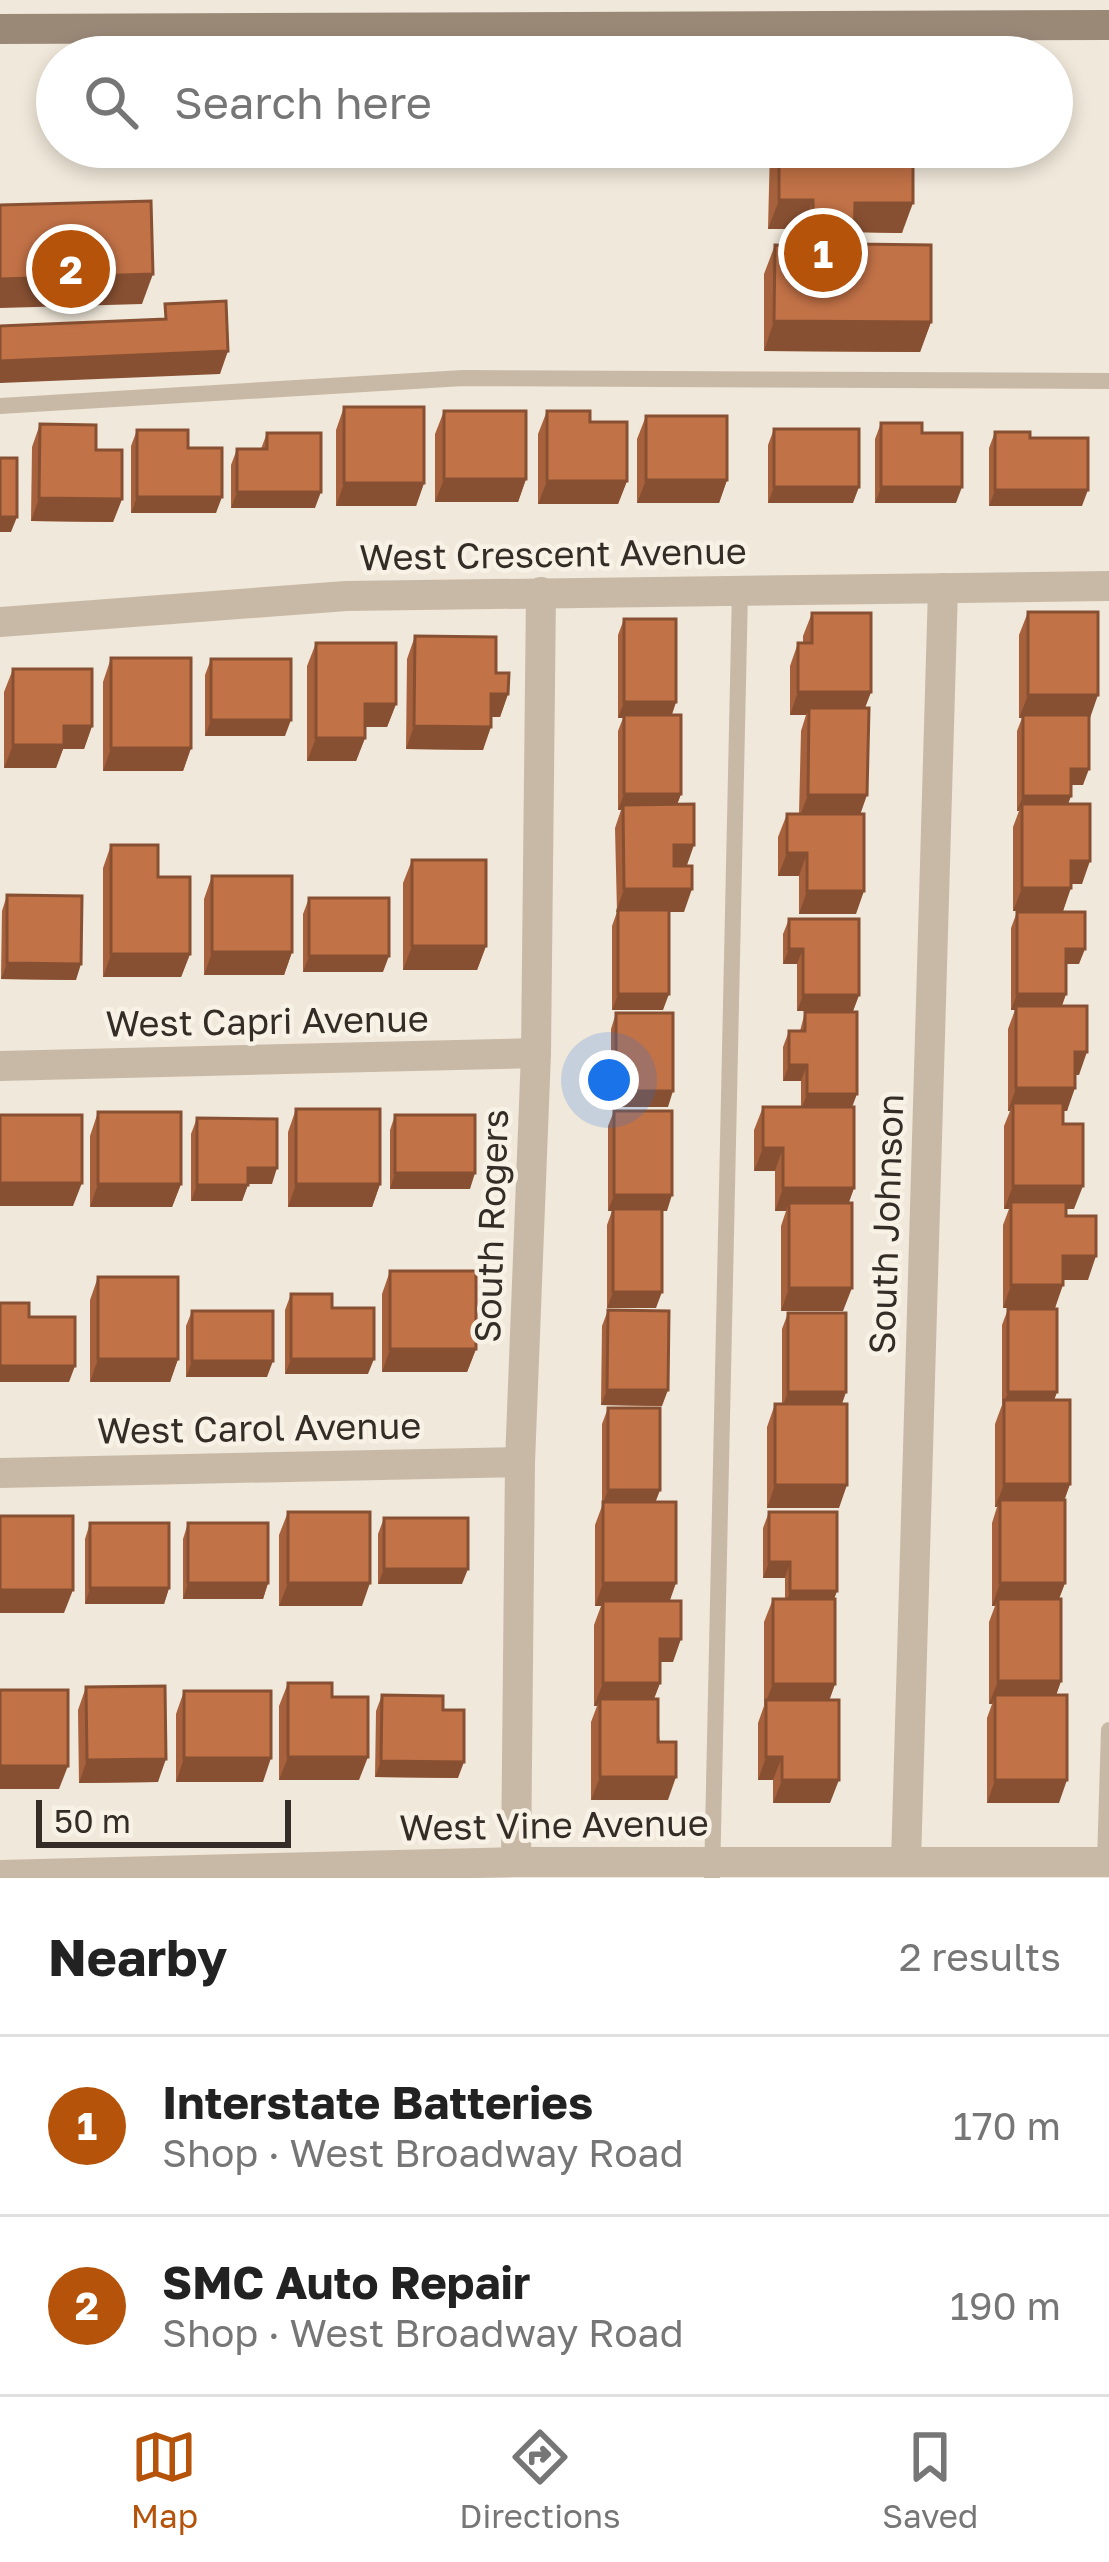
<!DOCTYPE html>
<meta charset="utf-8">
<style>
body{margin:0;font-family:"Golos Text",sans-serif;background:#f2f2f2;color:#222}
.scale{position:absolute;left:36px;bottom:30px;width:255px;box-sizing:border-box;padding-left:12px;border:6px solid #342d27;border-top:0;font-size:33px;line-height:42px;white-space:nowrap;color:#342d27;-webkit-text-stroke:9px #f8f2e6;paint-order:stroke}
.you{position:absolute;left:609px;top:1080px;width:42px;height:42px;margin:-30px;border:9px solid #fff;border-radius:50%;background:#1a73e8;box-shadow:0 0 0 18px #1a73e833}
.badge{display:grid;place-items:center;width:78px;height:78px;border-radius:50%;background:#b45309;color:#fff;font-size:39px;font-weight:700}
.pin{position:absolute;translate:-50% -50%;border:6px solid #fff;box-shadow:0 3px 12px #0006}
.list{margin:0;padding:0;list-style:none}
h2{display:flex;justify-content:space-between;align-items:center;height:156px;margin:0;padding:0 48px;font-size:51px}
h2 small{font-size:39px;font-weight:400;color:#767676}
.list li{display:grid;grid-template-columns:78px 1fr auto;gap:36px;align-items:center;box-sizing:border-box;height:180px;padding:0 48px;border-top:3px solid #e0e0e0}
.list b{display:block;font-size:45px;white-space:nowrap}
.list p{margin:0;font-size:39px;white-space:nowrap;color:#767676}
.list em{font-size:39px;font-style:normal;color:#767676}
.icon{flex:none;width:66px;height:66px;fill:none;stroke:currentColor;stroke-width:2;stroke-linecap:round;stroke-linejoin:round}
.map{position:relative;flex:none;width:1109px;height:1878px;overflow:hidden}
.search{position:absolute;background:#fff;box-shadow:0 6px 18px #0003;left:36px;right:36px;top:36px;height:132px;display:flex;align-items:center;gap:30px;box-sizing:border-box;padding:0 42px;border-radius:66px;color:#767676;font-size:45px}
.sheet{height:516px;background:#fff}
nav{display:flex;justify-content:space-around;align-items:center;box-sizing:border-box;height:168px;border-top:3px solid #e0e0e0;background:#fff;font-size:33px;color:#767676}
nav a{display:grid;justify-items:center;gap:6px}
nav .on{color:#b45309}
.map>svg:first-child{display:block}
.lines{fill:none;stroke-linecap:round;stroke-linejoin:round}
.lane{stroke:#c8b9a6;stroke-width:16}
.street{stroke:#c8b9a6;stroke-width:30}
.secondary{stroke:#9b8978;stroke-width:30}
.wall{fill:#a7623d}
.shaded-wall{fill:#885032}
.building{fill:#c27247;stroke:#885032;stroke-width:3}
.labels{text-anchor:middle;stroke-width:9;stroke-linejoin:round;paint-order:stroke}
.street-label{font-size:36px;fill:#342d27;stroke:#f8f2e6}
</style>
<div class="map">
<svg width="1109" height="1878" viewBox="0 0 1109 1878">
<rect width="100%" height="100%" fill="#f0e8da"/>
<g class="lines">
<g class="lane">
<path d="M0 406 463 378 1109 381"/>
<path d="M1105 1862 1109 1730"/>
<path d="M712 1878 740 590"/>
</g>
<g class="street">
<path d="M0 622 346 596 1109 586"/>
<path d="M0 1066 536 1053"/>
<path d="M0 1473 520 1462"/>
<path d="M516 1862 520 1462 536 1053 541 592"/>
<path d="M906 1862 943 588"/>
<path d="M0 1875 516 1862H1109"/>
</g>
<path class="secondary" d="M0 29 1109 25"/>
</g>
<g class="wall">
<path d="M770 147H913L902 233 855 232 854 244 931 322 920 352 764 351V274L775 245H803V229H768Z"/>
<path d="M344 407 424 483 416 506H336V430Z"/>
<path d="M444 411 526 479 518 502H435V434Z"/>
<path d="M547 411 590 422 627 481 618 504H538V434Z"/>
<path d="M646 416 727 480 719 503H637V439Z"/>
<path d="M881 423 922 433 956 503H875V439Z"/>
<path d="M40 424 96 450 122 499 113 522 31 521 32 447Z"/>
<path d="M774 429 853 503H768V445Z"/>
<path d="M137 430 188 448 216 513H131V446Z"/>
<path d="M995 432 1030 438 1082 506H989V448Z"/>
<path d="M267 433 315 508H231V465L237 449H261Z"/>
<path d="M1028 612 1090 718 1083 785H1071V796L1068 804 1082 884H1071L1063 911H1013V827L1019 811H1017V731L1022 718H1019V635Z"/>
<path d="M812 613 871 692 865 708 856 914H799V876H778V837L787 814H799L801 731 806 715H790V666L798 643H803V636Z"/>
<path d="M624 619 676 702 672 715 681 794 677 804 687 866 684 912H669L663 1010H612V926L617 912 615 828 621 810H618V731L623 718H618V635Z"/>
<path d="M415 636 496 673 508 694 500 717H491L483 750 406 749 407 659Z"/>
<path d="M316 643 396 704 387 727H365V738L356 761H307V666Z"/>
<path d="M111 658 191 748 183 771H103V682Z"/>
<path d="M211 659 285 736H205V675Z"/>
<path d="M13 669 92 726 84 749H63L56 768H4V692Z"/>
<path d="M111 845 158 877 190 954 181 977H103V868Z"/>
<path d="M412 860 486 946 477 970H403V883Z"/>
<path d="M212 876 292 952 284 975H204V899Z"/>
<path d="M7 895 76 980 1 979 2 911Z"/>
<path d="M309 898 383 972H303V914Z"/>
<path d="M1017 912 1079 964H1066V994L1062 1006 1079 1075H1075L1067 1111H1063V1124L1074 1209H1066V1216L1088 1280H1063L1055 1308H1003V1225L1009 1209H1004V1126L1010 1111H1008V1029L1015 1010H1011V928Z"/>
<path d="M789 919 859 995 853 1011H797V964H783V934Z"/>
<path d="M805 1012 852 1107 854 1188 848 1203 843 1311H781V1226L786 1211H775V1171H754V1130L763 1107H801V1081H783V1047L789 1031H800Z"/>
<path d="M616 1013 668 1107H611V1029Z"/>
<path d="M296 1109 380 1184 372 1207H288V1132Z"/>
<path d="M614 1111 667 1211H662L656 1308H607V1225L612 1211H608V1126Z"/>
<path d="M98 1112 181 1184 172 1207H90V1136Z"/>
<path d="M395 1115 470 1189H390V1130Z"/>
<path d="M197 1118 272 1184H248L242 1201H191V1134Z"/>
<path d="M390 1271 476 1349 467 1372H382V1294Z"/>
<path d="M98 1277 178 1359 170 1382H90V1300Z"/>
<path d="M291 1294 332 1308 368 1374H285V1310Z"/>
<path d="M1008 1309 1057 1392 1054 1400 1070 1484 1064 1500 1065 1583 1059 1599 1061 1681 1056 1695 1059 1803H987V1718L992 1704H989V1622L995 1606H992V1523L997 1507H995V1424L1002 1405V1325Z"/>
<path d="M608 1310 662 1406 601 1405 602 1326Z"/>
<path d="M192 1311 267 1377H186V1326Z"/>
<path d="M788 1313 846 1392 842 1404 839 1508H767V1427L775 1404H782V1329Z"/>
<path d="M608 1408 660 1490 655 1502 669 1601 673 1662H660V1683L654 1699 668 1800H591V1722L597 1706H594V1625L601 1606H595V1525L602 1506V1424Z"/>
<path d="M288 1512 362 1606H279V1535Z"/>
<path d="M769 1512 837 1591 834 1599 835 1684 829 1700 830 1803H773V1780H758V1723L764 1706V1622L773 1599H785V1578H763V1528Z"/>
<path d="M384 1518 462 1584H378V1534Z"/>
<path d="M90 1523 169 1588 164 1604H85V1539Z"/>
<path d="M188 1523 268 1583 263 1599H183V1539Z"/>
<path d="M288 1683 332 1697 359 1780H279V1706Z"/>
<path d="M86 1687 158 1782 79 1783 78 1710Z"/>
<path d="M184 1691 263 1782H176V1714Z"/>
<path d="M382 1695 443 1710 458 1778 375 1777 376 1711Z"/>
</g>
<g class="shaded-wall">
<path d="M779 200H813L803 229H768Z"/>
<path d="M855 203H913L902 233 844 232Z"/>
<path d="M153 274 142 304 0 308V279Z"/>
<path d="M774 321 931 322 920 352 764 351Z"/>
<path d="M228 351 220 374 0 383V361Z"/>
<path d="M444 479H526L518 502H435Z"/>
<path d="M646 480H727L719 503H637Z"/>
<path d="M547 481H627L618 504H538Z"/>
<path d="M344 483H424L416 506H336Z"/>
<path d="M774 487H859L853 503H768Z"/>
<path d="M881 487H962L956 503H875Z"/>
<path d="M995 490H1088L1082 506H989Z"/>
<path d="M237 492H321L315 508H231Z"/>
<path d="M137 497H222L216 513H131Z"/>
<path d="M39 498 122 499 113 522 31 521Z"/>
<path d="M0 517H17L11 532H0Z"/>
<path d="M798 692H871L862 715 809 708 806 715H790Z"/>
<path d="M491 694H508L500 717H483Z"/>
<path d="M1028 695H1098L1090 718H1019Z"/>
<path d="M624 702H676L670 718H618Z"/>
<path d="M365 704H396L387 727H356Z"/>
<path d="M211 720H291L285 736H205Z"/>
<path d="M64 726H92L84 749H63L56 768H4L13 745Z"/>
<path d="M414 726 491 727 483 750 406 749Z"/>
<path d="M316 738H365L356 761H307Z"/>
<path d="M111 748H191L183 771H103Z"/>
<path d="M1071 769H1089L1083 785H1065Z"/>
<path d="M624 794H681L675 810 623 805 621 810H618Z"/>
<path d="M808 795H867L859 818H799Z"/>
<path d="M1023 796H1071L1065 811 1022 804 1019 811H1017Z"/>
<path d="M674 845H694L686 868H666Z"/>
<path d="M787 853H807L799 876H778Z"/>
<path d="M1071 861H1090L1082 884H1063Z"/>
<path d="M1022 888H1071L1063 911H1013Z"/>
<path d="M624 889H692L684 912H616Z"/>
<path d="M807 891H864L856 914H799Z"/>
<path d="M412 946H486L477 970H403Z"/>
<path d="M789 949H803L797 964H783Z"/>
<path d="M1066 949H1085L1079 964H1060Z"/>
<path d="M212 952H292L284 975H204Z"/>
<path d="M111 954H190L181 977H103Z"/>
<path d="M309 956H389L383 972H303Z"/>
<path d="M7 963 81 964 76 980 1 979Z"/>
<path d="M618 994H669L663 1010H612Z"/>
<path d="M1017 994H1066L1060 1010H1011Z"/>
<path d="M803 995H859L853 1011H797Z"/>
<path d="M1075 1052H1087L1079 1075H1067Z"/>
<path d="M789 1065H807L801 1081H783Z"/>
<path d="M1016 1088H1075L1067 1111H1013V1103L1010 1111H1008Z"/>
<path d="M616 1091H673L668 1107H611Z"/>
<path d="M807 1094H857L851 1110H801Z"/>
<path d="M763 1148H783L775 1171H754Z"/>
<path d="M248 1168H277L272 1184H242Z"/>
<path d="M395 1173H475L470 1189H390Z"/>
<path d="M0 1183H82L73 1206H0Z"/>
<path d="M98 1184H181L172 1207H90Z"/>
<path d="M296 1184H380L372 1207H288Z"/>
<path d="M197 1185H248L242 1201H191Z"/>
<path d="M1013 1186H1083L1074 1209H1011V1202L1009 1209H1004Z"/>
<path d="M783 1188H854L846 1211 789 1203 786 1211H775Z"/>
<path d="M614 1195H672L667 1211H608Z"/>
<path d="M1063 1256H1096L1088 1280H1055Z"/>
<path d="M1011 1285H1063L1055 1308H1003Z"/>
<path d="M789 1288H852L843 1311H781Z"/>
<path d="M613 1292H662L656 1308H607Z"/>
<path d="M390 1349H476L467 1372H382Z"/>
<path d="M98 1359H178L170 1382H90Z"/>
<path d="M291 1359H374L368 1374H285Z"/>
<path d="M192 1361H273L267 1377H186Z"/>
<path d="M0 1366H75L69 1382H0Z"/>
<path d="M607 1390H668L662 1406 601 1405Z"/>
<path d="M788 1392H846L840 1408H782Z"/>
<path d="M1008 1392H1057L1051 1408 1004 1403Z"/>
<path d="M1004 1484H1070L1062 1507 1000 1500 997 1507H995Z"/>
<path d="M775 1485H847L839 1508H767Z"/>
<path d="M608 1490H660L654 1506 603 1502 602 1506Z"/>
<path d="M769 1562H790L785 1578H763Z"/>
<path d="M384 1569H468L462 1584H378Z"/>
<path d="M188 1583H268L263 1599H183Z"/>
<path d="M288 1583H370L362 1606H279Z"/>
<path d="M603 1583H676L668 1606 603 1601 601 1606H595Z"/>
<path d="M1000 1583H1065L1056 1606 998 1599 995 1606H992Z"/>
<path d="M90 1588H169L164 1604H85Z"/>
<path d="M0 1590H73L64 1613H0Z"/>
<path d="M790 1591H837L831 1607H785Z"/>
<path d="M660 1639H681L673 1662H651Z"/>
<path d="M998 1681H1061L1053 1704 995 1695 992 1704H989Z"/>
<path d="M603 1683H660L651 1706 600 1699 597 1706H594Z"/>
<path d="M773 1684H835L827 1707 766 1701Z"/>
<path d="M288 1757H368L359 1780H279Z"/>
<path d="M766 1757H782L773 1780H758Z"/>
<path d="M184 1758H271L263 1782H176Z"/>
<path d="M166 1759 158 1782 79 1783 87 1760Z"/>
<path d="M381 1761 464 1762 458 1778 375 1777Z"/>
<path d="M0 1766H68L59 1789H0Z"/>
<path d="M600 1777H676L668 1800H591Z"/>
<path d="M782 1780H839L830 1803H773Z"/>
<path d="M995 1780H1067L1059 1803H987Z"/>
</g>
<g class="building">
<path d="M779 147H913V203H855L854 244 931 245V322L774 321 775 245 813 246V200H779Z"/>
<path d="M151 201 153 274 0 279V205Z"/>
<path d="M226 301 228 351 0 361V326L166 319 165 304Z"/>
<rect x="344" y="407" width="80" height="76"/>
<rect x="444" y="411" width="82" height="68"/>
<path d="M547 411H590V422H627V481H547Z"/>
<rect x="646" y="416" width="81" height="64"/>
<path d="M881 423H922V433H962V487H881Z"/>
<path d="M40 424 96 425V450H122V499L39 498Z"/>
<rect x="774" y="429" width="85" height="58"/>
<path d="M137 430H188V448H222V497H137Z"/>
<path d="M995 432H1030V438H1088V490H995Z"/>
<path d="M267 433H321V492H237V449H267Z"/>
<rect x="0" y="458" width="17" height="59"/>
<rect x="1028" y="612" width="70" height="83"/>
<path d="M812 613H871V692H798V643H812Z"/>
<rect x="624" y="619" width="52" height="83"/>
<path d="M415 636 496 637V673H509L508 694H491V727L414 726Z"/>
<path d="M316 643H396V704H365V738H316Z"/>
<rect x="111" y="658" width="80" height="90"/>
<rect x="211" y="659" width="80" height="61"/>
<path d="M13 669H92V726H64V745H13Z"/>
<path d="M809 708H869L867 795H808Z"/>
<rect x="624" y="715" width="57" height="79"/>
<path d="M1023 715H1089V769H1071V796H1023Z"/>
<path d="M694 804V845H674V866H692V889H624L623 805Z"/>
<path d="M1022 804H1090V861H1071V888H1022Z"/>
<path d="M787 814H864V891H807V853H787Z"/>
<path d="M111 845H158V877H190V954H111Z"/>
<rect x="412" y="860" width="74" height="86"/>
<rect x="212" y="876" width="80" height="76"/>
<path d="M7 895 82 896 81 964 7 963Z"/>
<rect x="309" y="898" width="80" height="58"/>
<rect x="618" y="910" width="51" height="84"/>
<path d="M1017 912H1085V949H1066V994H1017Z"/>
<path d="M789 919H859V995H803V949H789Z"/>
<path d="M1016 1006H1087V1052H1075V1088H1016Z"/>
<path d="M805 1012H857V1094H807V1065H789V1031H805Z"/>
<rect x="616" y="1013" width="57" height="78"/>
<path d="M1013 1103H1063V1124H1083V1186H1013Z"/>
<path d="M763 1107H854V1188H783V1148H763Z"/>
<rect x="296" y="1109" width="84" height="75"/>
<rect x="614" y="1111" width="58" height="84"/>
<rect x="98" y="1112" width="83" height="72"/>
<rect x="0" y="1115" width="82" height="68"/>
<rect x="395" y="1115" width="80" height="58"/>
<path d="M197 1118 277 1119V1168H248V1185H197Z"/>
<path d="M1011 1202H1066V1216H1096V1256H1063V1285H1011Z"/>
<rect x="789" y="1203" width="63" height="85"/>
<rect x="613" y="1209" width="49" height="83"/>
<rect x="390" y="1271" width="86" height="78"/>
<rect x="98" y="1277" width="80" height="82"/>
<path d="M291 1294H332V1308H374V1359H291Z"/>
<path d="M0 1303H29V1317H75V1366H0Z"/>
<rect x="1008" y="1309" width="49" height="83"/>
<path d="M608 1310 669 1311 668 1390H607Z"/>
<rect x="192" y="1311" width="81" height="50"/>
<rect x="788" y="1313" width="58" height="79"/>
<rect x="1004" y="1400" width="66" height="84"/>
<rect x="775" y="1404" width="72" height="81"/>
<rect x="608" y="1408" width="52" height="82"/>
<rect x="1000" y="1500" width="65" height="83"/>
<rect x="603" y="1502" width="73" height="81"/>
<rect x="288" y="1512" width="82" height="71"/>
<path d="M769 1512H837V1591H790V1562H769Z"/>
<rect x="0" y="1516" width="73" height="74"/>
<rect x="384" y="1518" width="84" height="51"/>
<rect x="90" y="1523" width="79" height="65"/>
<rect x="188" y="1523" width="80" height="60"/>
<rect x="773" y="1599" width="62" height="85"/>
<rect x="998" y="1599" width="63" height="82"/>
<path d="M603 1601H681V1639H660V1683H603Z"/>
<path d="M288 1683H332V1697H368V1757H288Z"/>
<path d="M165 1686 166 1759 87 1760 86 1687Z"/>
<rect x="0" y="1690" width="68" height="76"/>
<rect x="184" y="1691" width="87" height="67"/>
<path d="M382 1695 443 1696V1710H464V1762L381 1761Z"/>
<rect x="995" y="1695" width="72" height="85"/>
<path d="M600 1699H658V1742H676V1777H600Z"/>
<path d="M766 1700H839V1780H782V1757H766Z"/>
</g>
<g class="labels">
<g class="street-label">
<text transform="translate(553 554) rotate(-1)" y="13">West Crescent Avenue</text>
<text transform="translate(267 1021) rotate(-1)" y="13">West Capri Avenue</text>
<text transform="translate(886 1224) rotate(-88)" y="13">South Johnson</text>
<text transform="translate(491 1226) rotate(-88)" y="13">South Rogers</text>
<text transform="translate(259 1428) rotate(-1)" y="13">West Carol Avenue</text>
<text transform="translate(554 1825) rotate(-1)" y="13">West Vine Avenue</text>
</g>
</g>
</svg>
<div class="scale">50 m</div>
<div class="you"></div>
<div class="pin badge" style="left:823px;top:253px">1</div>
<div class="pin badge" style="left:71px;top:269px">2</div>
<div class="search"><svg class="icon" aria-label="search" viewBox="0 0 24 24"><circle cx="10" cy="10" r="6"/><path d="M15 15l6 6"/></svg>Search here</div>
</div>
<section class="sheet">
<h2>Nearby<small>2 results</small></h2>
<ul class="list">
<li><span class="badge">1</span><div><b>Interstate Batteries</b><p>Shop · West Broadway Road</p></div><em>170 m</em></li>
<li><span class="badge">2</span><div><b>SMC Auto Repair</b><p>Shop · West Broadway Road</p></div><em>190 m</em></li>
</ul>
</section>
<nav>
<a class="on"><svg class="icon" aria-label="map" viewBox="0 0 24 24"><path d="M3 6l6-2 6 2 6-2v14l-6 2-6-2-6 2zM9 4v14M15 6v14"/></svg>Map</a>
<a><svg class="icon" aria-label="directions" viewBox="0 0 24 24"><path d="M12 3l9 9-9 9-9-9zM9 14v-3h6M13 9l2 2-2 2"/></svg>Directions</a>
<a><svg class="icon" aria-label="saved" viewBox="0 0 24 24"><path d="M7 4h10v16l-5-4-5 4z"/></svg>Saved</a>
</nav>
